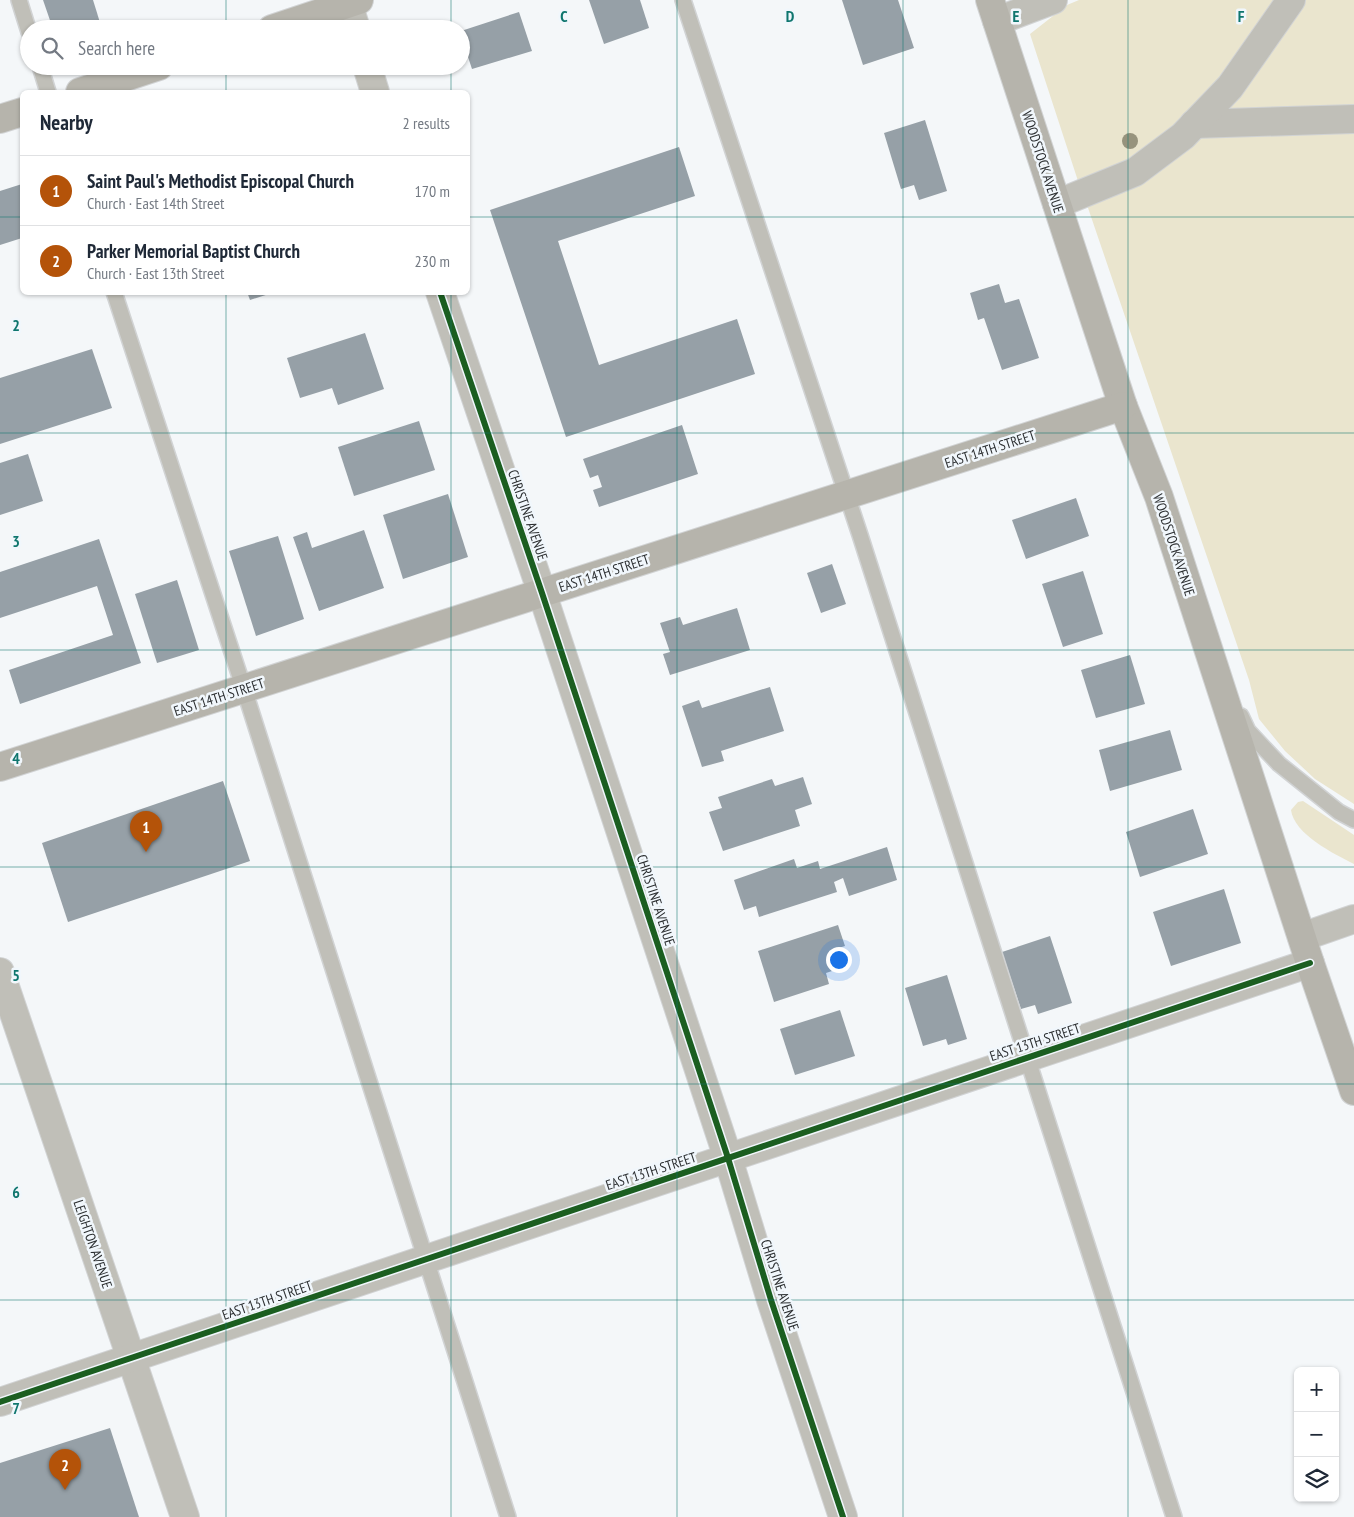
<!DOCTYPE html>
<meta charset="utf-8">
<style>
body{margin:0;font-family:"PT Sans Narrow",sans-serif;background:#f2f2f3;color:#1f2937}
.controls{position:absolute;right:15px;bottom:15px;display:grid;overflow:hidden;border-radius:8px;box-shadow:0 1px 4px #0004}
.controls button{width:45px;height:45px;display:grid;place-items:center;padding:0;border:0;border-bottom:1px solid #e0e1e3;background:#fff;color:#1f2937;font:25px sans-serif}
.you{position:absolute;left:838px;top:959px;width:18px;height:18px;margin:-12px;border:4px solid #fff;border-radius:50%;background:#1a73e8;box-shadow:0 0 0 8px #1a73e833}
.badge{display:grid;place-items:center;width:32px;height:32px;border-radius:50%;background:#b45309;color:#fff;font-size:16px;font-weight:700}
.pin{position:absolute;translate:-50% -41px;filter:drop-shadow(0 1px 2px #0008)}
.pin::after{content:'';position:absolute;top:26px;width:18px;height:15px;background:inherit;clip-path:polygon(0 0,100% 0,50% 100%)}
.list{margin:0;padding:0;list-style:none}
h2{display:flex;justify-content:space-between;align-items:center;height:65px;margin:0;padding:0 20px;font-size:21px}
h2 small{font-size:16px;font-weight:400;color:#747a83}
.list li{display:grid;grid-template-columns:32px 1fr auto;gap:15px;align-items:center;box-sizing:border-box;height:70px;padding:0 20px;border-top:1px solid #e0e1e3}
.list b{display:block;font-size:19px;white-space:nowrap}
.list p{margin:0;font-size:16px;white-space:nowrap;color:#747a83}
.list em{font-size:16px;font-style:normal;color:#747a83}
.icon{flex:none;width:28px;height:28px;fill:none;stroke:currentColor;stroke-width:2;stroke-linecap:round;stroke-linejoin:round}
.map{position:relative;flex:none;width:1354px;height:1517px;overflow:hidden}
.search{position:absolute;background:#fff;box-shadow:0 1px 4px #0004;left:20px;top:20px;width:450px;height:55px;display:flex;align-items:center;gap:12px;box-sizing:border-box;padding:0 18px;border-radius:28px;color:#747a83;font-size:19px}
.panel{position:absolute;background:#fff;box-shadow:0 1px 4px #0004;left:20px;top:90px;width:450px;height:205px;border-radius:8px}
.map>svg:first-child{display:block}
.green{fill:#eae5ce}
.building{fill:#96a0a7}
.lines{fill:none;stroke-linecap:round;stroke-linejoin:round}
.lane-casing{stroke:#d1d3d4;stroke-width:18}
.street-casing{stroke:#d1d3d4;stroke-width:30}
.secondary-casing{stroke:#d1d3d4;stroke-width:30}
.lane{stroke:#c0bfb8;stroke-width:15}
.street{stroke:#c0bfb8;stroke-width:28}
.secondary{stroke:#b6b4ac;stroke-width:28}
.cycleway-casing{stroke:#f1f7fc;stroke-width:9}
.cycleway{stroke:#1b5e20;stroke-width:6}
.tree{fill:#97937d}
.grid{fill:none;stroke:#0f766e;stroke-width:1;stroke-opacity:0.55}
.labels{text-anchor:middle;stroke-width:5;stroke-linejoin:round;paint-order:stroke}
.street-label{font-size:14px;fill:#2b2e30;stroke:#f1f7fc}
.grid-label{font-size:16px;text-anchor:middle;font-weight:bold;fill:#0f766e;stroke:#f1f7fc;stroke-width:5;stroke-linejoin:round;paint-order:stroke}
</style>
<div class="map">
<svg width="1354" height="1517" viewBox="0 0 1354 1517">
<rect width="100%" height="100%" fill="#f4f7f9"/>
<g class="green">
<path d="M1079 0H1275C1220 83 1178 148 1078 181L1030 34 1067 5Z"/>
<path d="M1303 0H1354V110L1222 114Z"/>
<path d="M1354 132V804L1315 779 1285 751 1259 719 1249 680 1086 202 1198 139 1211 133Z"/>
<path d="M1303 801 1354 835V864C1334 854 1294 834 1291 810L1298 802Z"/>
</g>
<g class="building">
<path d="M43 0H93L102 29H53Z"/>
<path d="M589 0H640L649 28 604 44Z"/>
<path d="M842 0H898L914 48 863 65Z"/>
<path d="M519 12 532 51 472 69 461 36V31Z"/>
<path d="M925 120 947 191 919 200 914 185 901 189 884 133Z"/>
<path d="M679 147 695 196 558 241 599 365 737 319 755 374 566 437 490 210Z"/>
<path d="M22 184V238L0 245V191Z"/>
<path d="M999 284 1005 303 1019 299 1039 358 1002 370 984 318 978 320 970 293Z"/>
<path d="M247 292H272V293L250 300Z"/>
<path d="M365 333 384 389 338 405 332 388 300 398 287 358Z"/>
<path d="M92 349 112 408 0 444V378Z"/>
<path d="M419 421 435 470 354 496 338 447Z"/>
<path d="M682 425 698 474 599 507 593 490 602 487 598 475 590 478 583 459Z"/>
<path d="M28 454 43 501 0 515V463Z"/>
<path d="M448 494 468 557 403 579 383 515Z"/>
<path d="M1076 498 1089 536 1026 559 1012 520Z"/>
<path d="M364 530 384 588 319 611 293 537 307 532 312 548Z"/>
<path d="M278 536 304 619 256 636 229 551Z"/>
<path d="M99 539 141 663 20 704 9 670 113 635 97 586 0 618V572Z"/>
<path d="M832 564 846 604 821 613 807 573Z"/>
<path d="M1083 571 1103 634 1063 647 1042 584Z"/>
<path d="M177 580 199 650 157 663 135 594Z"/>
<path d="M737 608 750 650 670 675 663 654 670 652 660 623 680 617 683 625Z"/>
<path d="M1130 655 1145 704 1096 718 1081 670Z"/>
<path d="M770 687 784 731 721 751 724 761 702 767 682 706 699 700 702 708Z"/>
<path d="M1170 730 1182 770 1110 791 1099 750Z"/>
<path d="M803 777 812 804 795 810 800 826 723 851 709 812 722 808 718 797 772 779 775 786Z"/>
<path d="M223 781 250 861 68 922 42 843Z"/>
<path d="M1193 809 1208 854 1140 877 1126 832Z"/>
<path d="M887 847 897 880 849 896 843 878 834 882 837 892 759 917 756 906 744 910 734 880 794 859 797 868 818 861 820 869Z"/>
<path d="M1224 889 1241 943 1171 966 1153 912Z"/>
<path d="M838 925 845 946 829 951 835 970 826 973 829 984 774 1002 758 951Z"/>
<path d="M1050 936 1072 1003 1038 1014 1035 1005 1021 1009 1002 952Z"/>
<path d="M947 975 967 1039 948 1045 946 1039 923 1046 905 988Z"/>
<path d="M840 1010 855 1056 795 1075 780 1029Z"/>
<path d="M110 1428 139 1517H0V1463Z"/>
</g>
<g class="lines">
<defs>
<g id="lane">
<path d="M19 0 29 32"/>
<path d="M683 0 860 535 1174 1517"/>
<path d="M40 66 48 92"/>
<path d="M114 292 244 689 508 1517"/>
<path d="M1241 716 1248 731 1279 764 1339 812 1354 820"/>
</g>
<g id="street">
<path d="M347 0 356 29"/>
<path d="M997 21 1053 0"/>
<path d="M367 66 375 92"/>
<path d="M1194 124 1354 119"/>
<path d="M1057 204 1135 172 1183 136 1230 87 1291 0"/>
<path d="M440 292 542 593 728 1158 771 1300 843 1517"/>
<path d="M1302 937 1354 919"/>
<path d="M0 972 185 1517"/>
<path d="M0 1402 1310 963"/>
</g>
<g id="secondary">
<path d="M990 0 1123 406 1159 497 1310 963 1354 1091"/>
<path d="M272 29 359 0"/>
<path d="M80 92 159 66"/>
<path d="M0 119 22 112"/>
<path d="M0 767 1123 406"/>
</g>
</defs>
<use href="#lane" class="lane-casing"/>
<use href="#street" class="street-casing"/>
<use href="#secondary" class="secondary-casing"/>
<use href="#lane" class="lane"/>
<use href="#street" class="street"/>
<use href="#secondary" class="secondary"/>
<defs>
<g id="cycleway">
<path d="M440 292 542 593 728 1158 771 1300 843 1517"/>
<path d="M0 1402 1310 963"/>
</g>
</defs>
<use href="#cycleway" class="cycleway-casing"/>
<use href="#cycleway" class="cycleway"/>
</g>
<circle class="tree" cx="1130" cy="141" r="8"/>
<path class="grid" d="M226 0V29M451 0V29M677 0V1517M903 0V1517M1128 0V1517M226 66V92M451 66V92M0 217H22M468 217H1354M226 292V1517M451 292V1517M0 433H1354M0 650H1354M0 867H1354M0 1084H1354M0 1300H1354"/>
<g class="labels">
<g class="street-label">
<text transform="translate(1043 162) rotate(72)" y="5">WOODSTOCK AVENUE</text>
<text transform="translate(990 449) rotate(-18)" y="5">EAST 14TH STREET</text>
<text transform="translate(528 515) rotate(71)" y="5">CHRISTINE AVENUE</text>
<text transform="translate(1174 545) rotate(72)" y="5">WOODSTOCK AVENUE</text>
<text transform="translate(604 573) rotate(-18)" y="5">EAST 14TH STREET</text>
<text transform="translate(219 697) rotate(-18)" y="5">EAST 14TH STREET</text>
<text transform="translate(656 900) rotate(72)" y="5">CHRISTINE AVENUE</text>
<text transform="translate(1035 1042) rotate(-18)" y="5">EAST 13TH STREET</text>
<text transform="translate(651 1171) rotate(-18)" y="5">EAST 13TH STREET</text>
<text transform="translate(93 1244) rotate(71)" y="5">LEIGHTON AVENUE</text>
<text transform="translate(780 1285) rotate(72)" y="5">CHRISTINE AVENUE</text>
<text transform="translate(267 1300) rotate(-19)" y="5">EAST 13TH STREET</text>
</g>
</g>
<g class="grid-label">
<text x="564" y="22">C</text>
<text x="790" y="22">D</text>
<text x="1016" y="22">E</text>
<text x="1241" y="22">F</text>
<text x="16" y="331">2</text>
<text x="16" y="547">3</text>
<text x="16" y="764">4</text>
<text x="16" y="981">5</text>
<text x="16" y="1198">6</text>
<text x="16" y="1414">7</text>
</g>
</svg>
<div class="controls">
<button>+</button>
<button>−</button>
<button><svg class="icon" aria-label="layers" viewBox="0 0 24 24"><path d="M12 4l9 5-9 5-9-5zM3 14l9 5 9-5"/></svg></button>
</div>
<div class="you"></div>
<div class="pin badge" style="left:146px;top:852px">1</div>
<div class="pin badge" style="left:65px;top:1490px">2</div>
<div class="search"><svg class="icon" aria-label="search" viewBox="0 0 24 24"><circle cx="10" cy="10" r="6"/><path d="M15 15l6 6"/></svg>Search here</div>
<section class="panel">
<h2>Nearby<small>2 results</small></h2>
<ul class="list">
<li><span class="badge">1</span><div><b>Saint Paul's Methodist Episcopal Church</b><p>Church · East 14th Street</p></div><em>170 m</em></li>
<li><span class="badge">2</span><div><b>Parker Memorial Baptist Church</b><p>Church · East 13th Street</p></div><em>230 m</em></li>
</ul>
</section>
</div>
